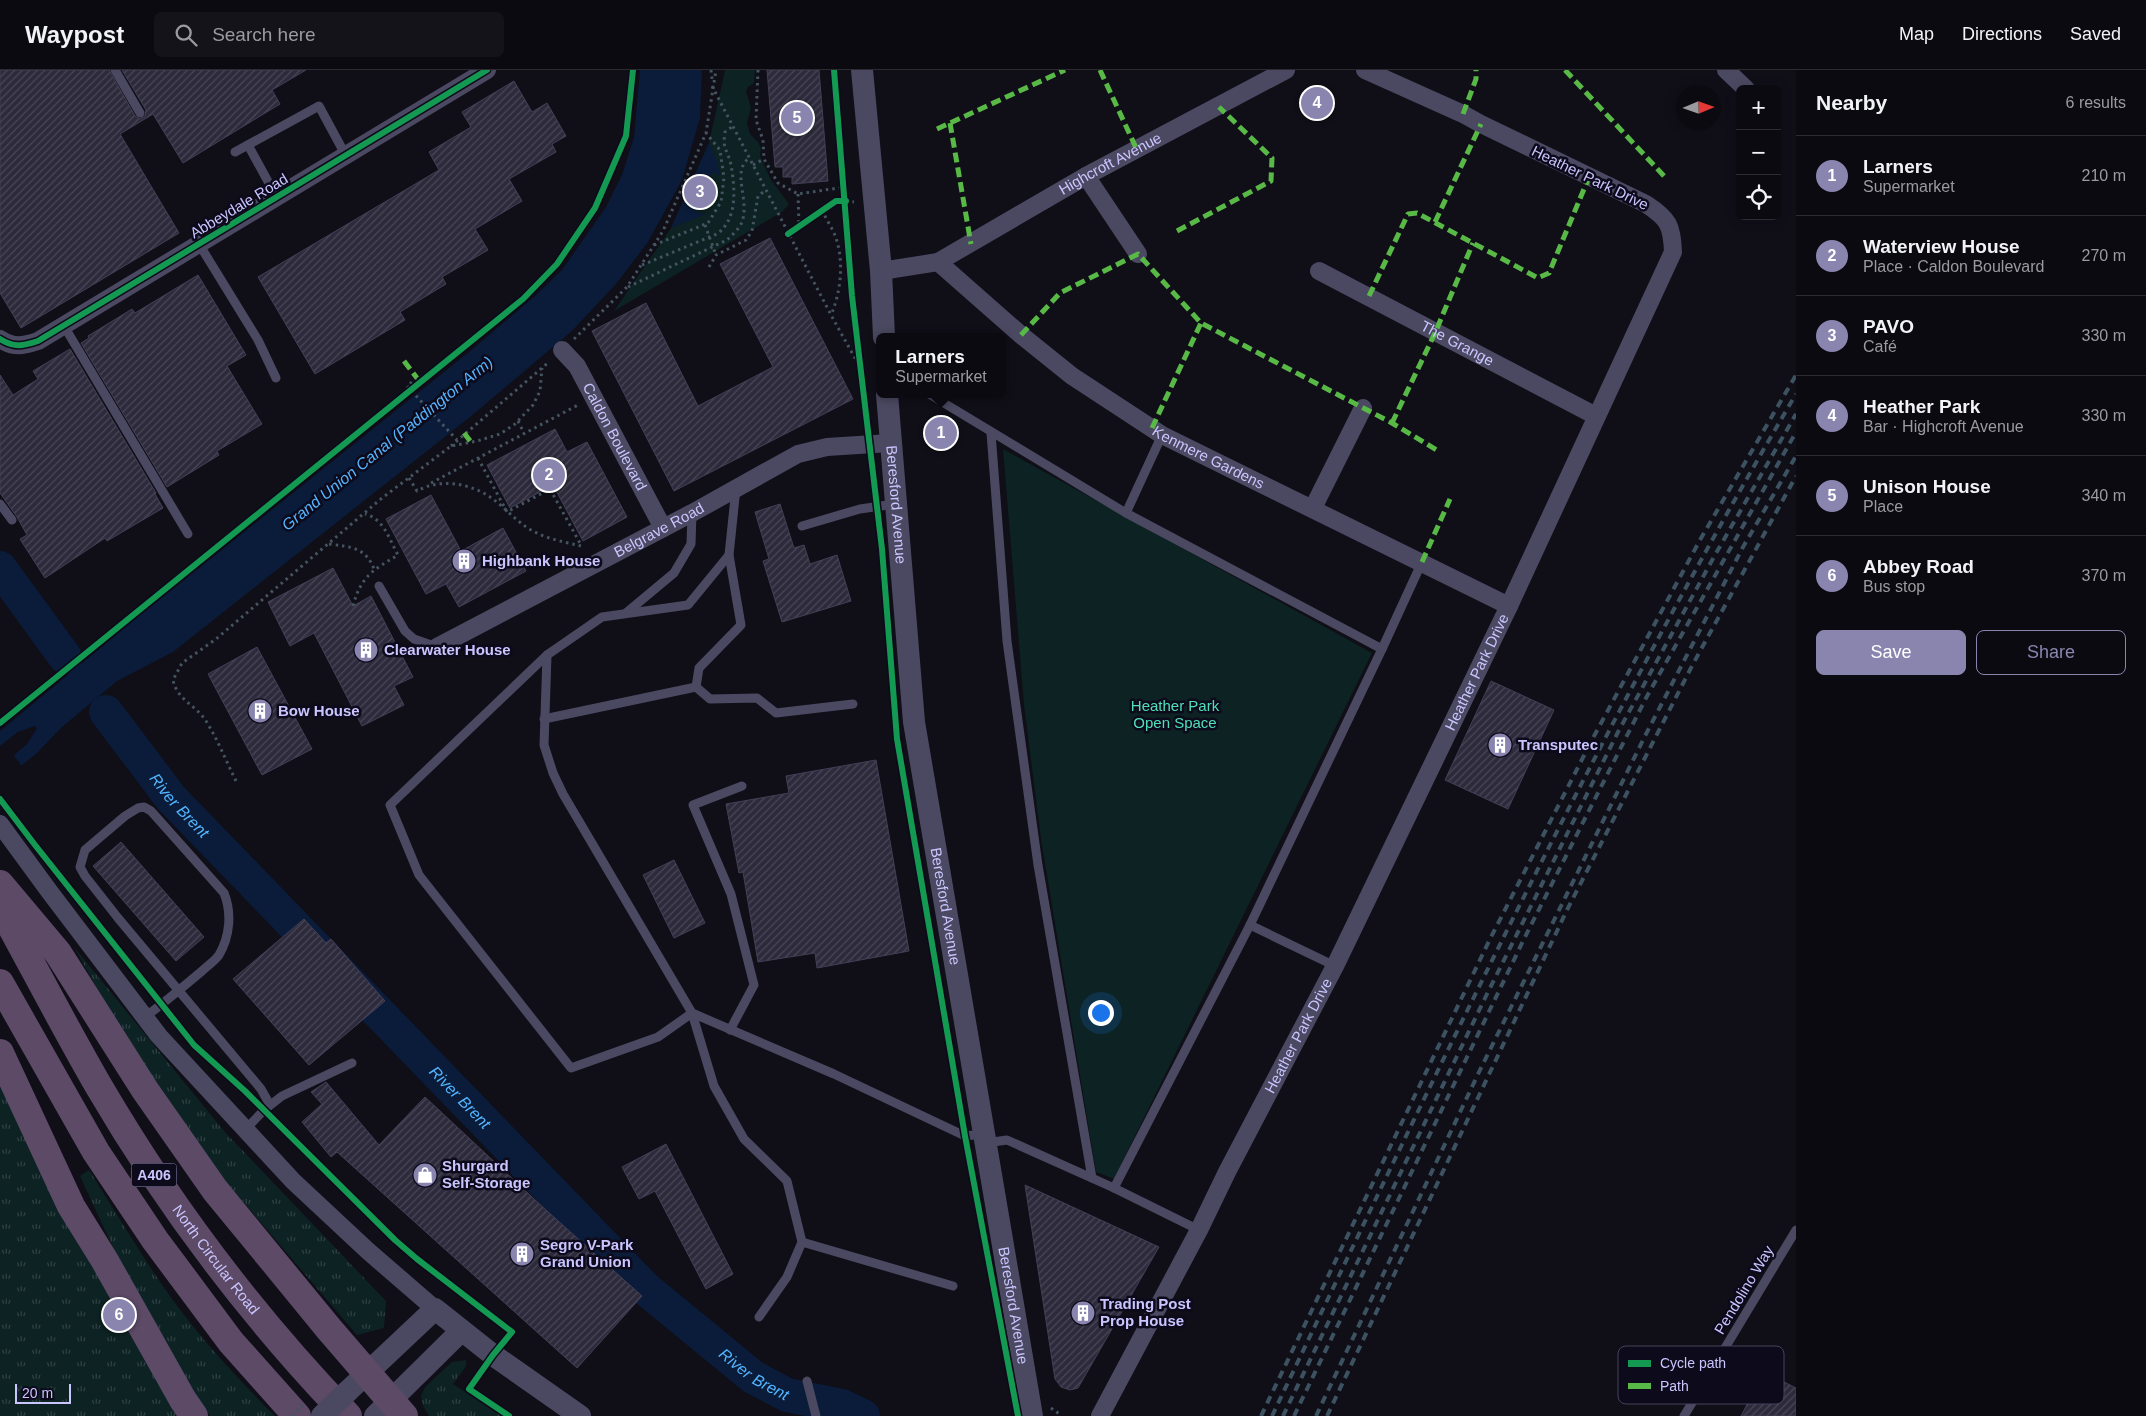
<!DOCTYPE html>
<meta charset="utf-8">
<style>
body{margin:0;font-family:Arial,sans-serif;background:#15131a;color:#f1f3f6}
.controls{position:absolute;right:15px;top:15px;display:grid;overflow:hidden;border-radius:8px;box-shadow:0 2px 12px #0003}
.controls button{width:45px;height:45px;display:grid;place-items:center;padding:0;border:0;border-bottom:1px solid #2c2b31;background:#0c0a11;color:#f1f3f6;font:25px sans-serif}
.compass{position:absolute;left:1676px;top:15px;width:45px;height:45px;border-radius:50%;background:#0c0a11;box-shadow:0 2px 12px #0003;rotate:88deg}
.scale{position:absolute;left:15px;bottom:12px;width:56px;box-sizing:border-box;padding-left:5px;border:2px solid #cac5ff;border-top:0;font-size:14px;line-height:18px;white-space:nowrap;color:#cac5ff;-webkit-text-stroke:4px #0d0a1b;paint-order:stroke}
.you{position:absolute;left:1100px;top:942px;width:18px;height:18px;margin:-12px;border:4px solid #fff;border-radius:50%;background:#1a73e8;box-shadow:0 0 0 8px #1a73e833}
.badge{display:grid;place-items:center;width:32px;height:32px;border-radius:50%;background:#8985ae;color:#fff;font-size:16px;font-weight:700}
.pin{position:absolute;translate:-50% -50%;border:2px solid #fff;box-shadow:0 1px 5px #0006}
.popup{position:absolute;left:876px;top:263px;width:130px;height:65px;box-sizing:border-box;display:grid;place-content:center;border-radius:8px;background:#0c0a11;filter:drop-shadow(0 1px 4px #0005);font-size:16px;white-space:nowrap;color:#9a9a9f}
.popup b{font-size:19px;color:#f1f3f6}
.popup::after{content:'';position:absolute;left:50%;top:100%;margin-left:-10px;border:10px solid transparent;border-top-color:#0c0a11}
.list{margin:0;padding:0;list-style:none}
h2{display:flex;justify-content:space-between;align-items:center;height:65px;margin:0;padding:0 20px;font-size:21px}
h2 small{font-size:16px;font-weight:400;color:#9a9a9f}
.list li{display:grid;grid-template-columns:32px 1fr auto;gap:15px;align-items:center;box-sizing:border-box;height:80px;padding:0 20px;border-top:1px solid #2c2b31}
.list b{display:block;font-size:19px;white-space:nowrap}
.list p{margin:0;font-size:16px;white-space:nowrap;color:#9a9a9f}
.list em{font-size:16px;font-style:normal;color:#9a9a9f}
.actions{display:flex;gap:10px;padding:15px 20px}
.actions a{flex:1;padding:11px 0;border:1px solid #8985ae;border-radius:8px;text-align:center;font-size:18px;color:#8985ae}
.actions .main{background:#8985ae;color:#fff}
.icon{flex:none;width:28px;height:28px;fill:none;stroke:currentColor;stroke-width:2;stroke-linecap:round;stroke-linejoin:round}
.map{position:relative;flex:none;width:1796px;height:1346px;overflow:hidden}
header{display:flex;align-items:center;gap:30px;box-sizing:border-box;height:70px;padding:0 25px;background:#0c0a11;border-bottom:1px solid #2c2b31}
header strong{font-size:24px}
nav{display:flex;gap:28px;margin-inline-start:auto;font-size:18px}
.search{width:350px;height:45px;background:#15131a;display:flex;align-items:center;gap:12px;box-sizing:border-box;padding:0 18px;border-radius:8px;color:#9a9a9f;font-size:19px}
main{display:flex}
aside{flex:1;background:#0c0a11}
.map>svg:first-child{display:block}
.grass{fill:url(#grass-tufts)}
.green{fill:#0d2222}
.water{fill:#0a1c39}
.pier{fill:#100e17}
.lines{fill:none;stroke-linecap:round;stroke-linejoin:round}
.river{stroke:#0a1c39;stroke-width:34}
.building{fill:url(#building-hatch);stroke:#433f57}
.path{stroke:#455461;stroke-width:3;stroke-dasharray:2.5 4;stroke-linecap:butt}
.service{stroke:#4a4961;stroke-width:9}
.minor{stroke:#4a4961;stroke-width:18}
.tertiary{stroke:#4a4961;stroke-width:22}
.trunk{stroke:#5c4a67;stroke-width:28}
.rail{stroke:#3c5261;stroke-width:4;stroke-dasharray:8 6;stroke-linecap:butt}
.path-bridge{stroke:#455461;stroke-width:3;stroke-dasharray:2.5 4;stroke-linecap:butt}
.tertiary-bridge{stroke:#4a4961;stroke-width:22}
.quiet{stroke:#58b947;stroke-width:5;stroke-dasharray:10 5;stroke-linecap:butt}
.cycleway-casing{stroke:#0d0a1b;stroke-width:9}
.cycleway{stroke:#139951;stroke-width:6}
.labels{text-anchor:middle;stroke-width:5;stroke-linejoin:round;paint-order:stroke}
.shield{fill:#0d0a1b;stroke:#918dbb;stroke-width:1}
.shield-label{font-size:14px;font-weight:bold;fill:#cac5ff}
.street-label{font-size:15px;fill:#cac5ff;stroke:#0d0a1b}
.poi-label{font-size:15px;font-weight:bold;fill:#cac5ff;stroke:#0d0a1b;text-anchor:start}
.park-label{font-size:15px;fill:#4fe0b8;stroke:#0d0a1b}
.water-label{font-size:16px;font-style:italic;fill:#53b4ff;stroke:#0d0a1b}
.key{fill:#0d0a1b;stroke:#46425f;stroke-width:1}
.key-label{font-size:14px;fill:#cac5ff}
</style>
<header>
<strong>Waypost</strong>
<div class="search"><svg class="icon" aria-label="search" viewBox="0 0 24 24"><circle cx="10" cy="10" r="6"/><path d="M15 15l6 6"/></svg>Search here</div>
<nav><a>Map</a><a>Directions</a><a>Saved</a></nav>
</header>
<main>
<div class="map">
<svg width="1796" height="1346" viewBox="0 0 1796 1346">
<defs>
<pattern id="grass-tufts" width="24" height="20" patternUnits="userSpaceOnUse" patternTransform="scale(1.25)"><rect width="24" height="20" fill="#0d2222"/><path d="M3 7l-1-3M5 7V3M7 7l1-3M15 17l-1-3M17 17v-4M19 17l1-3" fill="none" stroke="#2f4143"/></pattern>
<pattern id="building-hatch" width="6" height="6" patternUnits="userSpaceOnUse" patternTransform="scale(1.25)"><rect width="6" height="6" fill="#2d2b3b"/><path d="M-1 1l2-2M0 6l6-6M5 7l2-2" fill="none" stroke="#4a4858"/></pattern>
</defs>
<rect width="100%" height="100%" fill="#100e17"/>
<g class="grass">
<path d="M74 877 224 1061 386 1231 384 1258 357 1265 198 1079 132 982Z"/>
<path d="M0 983 183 1346H0Z"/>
<path d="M89 1100C121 1150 151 1203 188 1250 215 1284 244 1315 275 1346H210L194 1323 116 1184 80 1106Z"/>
<path d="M466 1290V1296L453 1314 501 1346H429L423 1336 421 1326 425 1317 452 1292Z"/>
</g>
<g class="green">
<path d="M725 0H755L754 13 748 17 746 21 751 38 747 53 750 64 758 72 761 78 760 86 771 110 789 134 782 142 614 241 671 158 709 73Z"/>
<path d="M1003 379 1372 583 1114 1109 1096 1102 1041 769 1024 635Z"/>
</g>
<g class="water">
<path d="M640 0H702L700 48 682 110 648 172 616 214 572 261 470 347 173 582 117 611 61 658 37 683 0 713 14 685 27 674 37 658 35 656 18 662 0 676V661L143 543 469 282 535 226 562 200 606 137 622 105 634 67Z"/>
<path d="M709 73 717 90 720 106 712 102 695 142 706 144 671 158Z"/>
</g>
<path class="pier" d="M12 683 23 698 0 715V693Z"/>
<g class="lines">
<g class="river">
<path d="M0 498 65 587"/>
<path id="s1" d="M106 642 171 728 646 1219 753 1307 787 1325 842 1336 863 1346"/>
</g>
</g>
<g class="building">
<path d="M0 0H109L135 46 140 49 145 46 146 40 122 0H306L272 20 280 34 183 93 153 44 120 64 179 163 21 258 0 223Z"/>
<path d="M767 0H819L828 111 792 114V107H783V97H775Z"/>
<path d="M514 11 532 42 547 33 566 66 552 74 556 82 509 109 522 131 475 159 488 180 442 207 446 214 400 242 405 250 315 304 258 207 439 100 429 82 471 57 462 42Z"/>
<path d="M770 168 853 329 674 421 592 261 646 233 698 336 773 297 720 194Z"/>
<path d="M198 205 246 285 227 296 262 354 217 381 219 385 167 417 81 273 89 268 88 266 132 239 135 243Z"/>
<path d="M70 279 156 423 155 424 163 438 107 471 105 468 45 508 20 469 27 465 17 447 0 423V305L13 325 38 309 33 301Z"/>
<path d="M555 359 567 382 587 372 627 447 583 471 553 415 510 438 487 395Z"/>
<path d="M431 425 461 481 503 458 526 501 459 537 446 514 426 524 386 449Z"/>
<path d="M780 434 794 478 804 475 810 494 837 485 851 531 782 552 763 491 769 489 755 442Z"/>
<path d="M333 498 353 536 371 526 413 607 394 616 404 635 362 656 314 563 290 576 268 532Z"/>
<path d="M257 577 312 679 262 705 208 604Z"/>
<path d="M1491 611 1554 640 1508 739 1445 710Z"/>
<path d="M876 690 909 881 817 898 815 883 758 892 743 802 739 803 726 734 789 723 786 706Z"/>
<path d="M121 772 204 867 176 891 93 796Z"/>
<path d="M674 790 705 853 674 868 643 805Z"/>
<path d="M304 849 326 873 331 869 385 931 309 995 233 909Z"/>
<path d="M326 1012 379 1075 425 1027 547 1141 642 1226 577 1298 337 1082 331 1087 302 1052 322 1034 311 1022Z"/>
<path d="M666 1074 733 1204 706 1219 655 1121 639 1129 622 1097Z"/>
<path d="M1025 1115 1159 1177 1078 1318 1070 1320 1061 1317 1055 1309Z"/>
<path d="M1764 1302 1796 1318V1346H1741Z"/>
</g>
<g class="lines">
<g class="path">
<path d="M711 0 712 9"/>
<path d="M758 0 756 50 763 70 764 89 778 113 798 124 845 117"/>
<path d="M712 16 831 245 861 299"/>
<path d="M753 95 764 89"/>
<path d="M798 124 799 156"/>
<path d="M846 131 854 132"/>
<path d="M822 140C826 149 833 159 836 168 844 192 841 222 831 245"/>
<path d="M705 155 716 185"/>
<path d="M654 175 708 153 721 132 724 108 720 80 706 63"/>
<path d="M642 195 717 164C738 149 735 118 731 95 728 80 722 80 725 62L733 56"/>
<path d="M709 197 716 185 746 170 752 161 758 126 766 120"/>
<path d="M628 217 727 170C732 165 739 159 742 152 750 129 731 102 749 88"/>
<path d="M574 269 627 217 663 161 706 63 716 0"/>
<path d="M417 308 407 316 457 370"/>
<path d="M518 351 524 363"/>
<path d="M451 376 549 292"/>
<path d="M478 388 507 442 550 419 581 475"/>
<path d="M409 408 417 421C440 408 469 413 490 427 505 437 516 452 533 461 547 469 565 472 581 476"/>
<path d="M431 413 578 335"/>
<path d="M329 474C351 477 367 477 375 502"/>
<path d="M353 536C361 506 373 500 398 485 389 469 384 449 365 444"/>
<path d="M236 711C226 691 218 670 206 651 196 635 177 630 173 610L182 593 216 569 382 428 451 376 477 371 500 364 515 354 533 335 540 321 542 298"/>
<path d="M1051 1338 1061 1345"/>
</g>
<g class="service">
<path d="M115 0 140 43"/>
<path d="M248 75 277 128"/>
<path d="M235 82 319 36 346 86"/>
<path d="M199 174 258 270 276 308"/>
<path d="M64 256 188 464"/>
<path d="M929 324 1126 443 1382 579 1250 855 1114 1118"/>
<path d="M991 363 1007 571 1038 795 1092 1108"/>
<path d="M736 418 729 485 741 555 699 598 696 617 710 629 757 628 776 643 853 634"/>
<path d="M0 434 12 450"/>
<path d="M1126 443 1162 365"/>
<path d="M802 456 860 439 895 434"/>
<path d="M729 485 688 535 602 547 547 585 390 735 419 805 571 998 658 967 692 943 714 1016 744 1069 787 1111 802 1172 787 1207 759 1247"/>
<path d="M379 516 405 561 414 569 437 577"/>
<path d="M626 543 674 503 691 474 692 443"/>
<path d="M1382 579 1422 492"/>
<path d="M547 585 544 675 553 703 563 724 692 943 834 1004 965 1066 983 1064"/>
<path d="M544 649 696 617"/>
<path d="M1250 855 1335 896"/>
<path d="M145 947C165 932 183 917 202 901 207 896 215 891 219 885 230 866 232 843 224 823L151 741 144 737 138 738 125 746 85 780 80 797 85 806 118 848 261 1019 270 1035"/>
<path d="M730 960 754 915 731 824 693 735 742 716"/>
<path d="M245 1060 264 1040 282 1026 352 993"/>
<path d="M986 1073 1007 1070 1114 1118 1199 1160"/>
<path d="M802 1172 953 1216"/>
<path d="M807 1311 816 1346"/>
<path d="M1684 1346 1796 1160"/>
</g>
<g class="minor">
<path d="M1726 0 1746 19"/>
<path d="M1086 106 1138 184"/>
<path id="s2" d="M938 192 1021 265 1072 306 1162 365 1509 536"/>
<path id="s3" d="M881 201 938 192 1086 106 1286 0"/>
<path id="s4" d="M1319 201 1596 346"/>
<path d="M0 269C14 278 23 276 38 271L487 0"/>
<path id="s5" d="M562 280 577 296 663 458"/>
<path d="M1313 438 1363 338"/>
<path id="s6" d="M437 577 692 443 798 384 827 377 890 373"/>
<path d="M0 754 49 821 159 966 293 1111 368 1181 435 1239"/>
<path id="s7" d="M1100 1346 1199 1160 1227 1102 1335 896 1509 536 1673 182C1672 156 1669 149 1646 134L1481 54 1463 44 1365 0"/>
</g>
<g class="tertiary">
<path d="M862 0 881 201 884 267"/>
<path id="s8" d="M887 324 914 652 1032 1346"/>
<path d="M348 1321 435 1239 493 1285 580 1346"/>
<path d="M375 1346 461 1261"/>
</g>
<g class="trunk">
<path d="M0 814 58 883 145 1020 215 1120 329 1259 404 1346"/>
<path id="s9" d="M0 836C33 896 64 956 98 1015 168 1135 252 1246 348 1346"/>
<path d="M0 913 96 1082 155 1170 231 1272 297 1346"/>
<path d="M0 983 71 1136 105 1191 183 1330 194 1346"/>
</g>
<g class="rail">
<path d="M1261 1346 1489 871 1593 668 1700 470 1796 305"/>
<path d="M1272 1346C1437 1000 1601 654 1796 324"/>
<path d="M1283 1346 1487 924 1618 662 1715 485 1796 344"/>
<path d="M1294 1346 1524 869 1646 628 1796 362"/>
<path d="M1316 1346 1480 1000 1645 666 1743 477 1796 386"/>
<path d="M1327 1346 1567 840 1693 594 1796 406"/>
</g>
<path class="path-bridge" d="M292 1346 304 1334"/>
<path class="tertiary-bridge" d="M322 1346 348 1321"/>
<g class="quiet">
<path d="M1100 0 1137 80"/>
<path d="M1565 0 1664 106"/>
<path d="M1463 44 1476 9V0"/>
<path d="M950 53 971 174"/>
<path d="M937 59 1065 0"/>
<path d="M1435 152 1481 54"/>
<path d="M1177 161 1271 111 1272 88 1219 37"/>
<path d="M1369 226 1408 144 1417 143 1538 208 1549 203 1589 107"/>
<path d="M1021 265 1060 223 1138 184 1201 253 1392 353 1440 382"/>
<path d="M404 291 417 308"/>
<path d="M1392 353 1435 263 1473 173"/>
<path d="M1152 358 1201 253"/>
<path d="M464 363 471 372"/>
<path d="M1422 492 1450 429"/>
</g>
<defs>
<g id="cycleway">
<path d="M834 0 852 226 882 479 897 669 965 1066 1018 1346"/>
<path d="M788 164 836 131H846"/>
<path d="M0 269C14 278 23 276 38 271L487 0"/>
<path d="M0 653 523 229 557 194 595 138 626 66 633 0"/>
<path d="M0 729 35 775 194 975 245 1021 395 1170 417 1189 512 1262 493 1285 469 1319 509 1346"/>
</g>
</defs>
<use href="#cycleway" class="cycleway-casing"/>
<use href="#cycleway" class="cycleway"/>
</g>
<defs>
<symbol id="building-disc" viewBox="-11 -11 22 22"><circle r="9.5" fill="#8985ae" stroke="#0d0a1b"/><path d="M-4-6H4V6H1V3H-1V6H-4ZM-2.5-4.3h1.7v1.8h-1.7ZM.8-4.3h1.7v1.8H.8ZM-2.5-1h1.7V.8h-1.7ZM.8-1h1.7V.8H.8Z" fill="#fff"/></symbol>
<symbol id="shop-disc" viewBox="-11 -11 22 22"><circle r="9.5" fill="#8985ae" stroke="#0d0a1b"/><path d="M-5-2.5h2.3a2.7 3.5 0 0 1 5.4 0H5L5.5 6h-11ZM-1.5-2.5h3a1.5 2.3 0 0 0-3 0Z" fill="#fff"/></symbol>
</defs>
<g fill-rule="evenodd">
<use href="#building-disc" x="450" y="477" width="28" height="28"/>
<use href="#building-disc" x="352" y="566" width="28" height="28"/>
<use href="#building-disc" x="246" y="627" width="28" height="28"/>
<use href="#building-disc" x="1486" y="661" width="28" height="28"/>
<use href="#shop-disc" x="411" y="1091" width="28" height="28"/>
<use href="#building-disc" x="508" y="1170" width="28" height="28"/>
<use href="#building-disc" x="1069" y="1229" width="28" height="28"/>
</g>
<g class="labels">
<rect class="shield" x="131.5" y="1093.5" width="45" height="23" rx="4"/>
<g class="shield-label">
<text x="154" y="1110">A406</text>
</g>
<g class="street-label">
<text dy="5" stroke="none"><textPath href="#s3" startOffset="256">Highcroft Avenue</textPath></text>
<text transform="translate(1590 108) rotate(26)" y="5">Heather Park Drive</text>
<text transform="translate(239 136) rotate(-31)" y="5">Abbeydale Road</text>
<text dy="5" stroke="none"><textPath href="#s4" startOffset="156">The Grange</textPath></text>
<text dy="5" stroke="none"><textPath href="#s5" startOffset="102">Caldon Boulevard</textPath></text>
<text dy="5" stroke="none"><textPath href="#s2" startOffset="335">Kenmere Gardens</textPath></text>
<text dy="5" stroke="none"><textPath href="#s8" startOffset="111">Beresford Avenue</textPath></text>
<text dy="5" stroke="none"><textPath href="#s6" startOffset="251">Belgrave Road</textPath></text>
<text dy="5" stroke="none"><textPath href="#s7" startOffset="834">Heather Park Drive</textPath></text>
<text dy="5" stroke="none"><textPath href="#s8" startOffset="516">Beresford Avenue</textPath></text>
<text dy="5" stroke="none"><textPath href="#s7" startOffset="429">Heather Park Drive</textPath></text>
<text dy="5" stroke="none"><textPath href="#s9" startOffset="415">North Circular Road</textPath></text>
<text transform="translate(1744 1220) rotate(-59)" y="5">Pendolino Way</text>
<text dy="5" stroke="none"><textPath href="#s8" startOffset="921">Beresford Avenue</textPath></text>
</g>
<g class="poi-label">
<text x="482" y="496">Highbank House</text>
<text x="384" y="585">Clearwater House</text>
<text x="278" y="646">Bow House</text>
<text x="1518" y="680">Transputec</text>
<text x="442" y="1101">Shurgard<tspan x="442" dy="17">Self-Storage</tspan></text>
<text x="540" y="1180">Segro V-Park<tspan x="540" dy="17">Grand Union</tspan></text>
<text x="1100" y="1239">Trading Post<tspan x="1100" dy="17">Prop House</tspan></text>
</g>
<g class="park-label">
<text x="1175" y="641">Heather Park<tspan x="1175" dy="17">Open Space</tspan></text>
</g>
<g class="water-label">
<text transform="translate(387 373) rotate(-39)" y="6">Grand Union Canal (Paddington Arm)</text>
<text dy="6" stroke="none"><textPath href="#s1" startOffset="119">River Brent</textPath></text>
<text dy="6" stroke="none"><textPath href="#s1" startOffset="524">River Brent</textPath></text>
<text dy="6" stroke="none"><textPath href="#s1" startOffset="929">River Brent</textPath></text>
</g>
</g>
<rect x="1618" y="1276" width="166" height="58" rx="8" class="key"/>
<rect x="1628" y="1290" width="23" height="7" fill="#139951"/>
<rect x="1628" y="1313" width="23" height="6" fill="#58b947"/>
<g class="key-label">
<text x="1660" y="1298">Cycle path</text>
<text x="1660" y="1321">Path</text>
</g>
</svg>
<div class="controls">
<button>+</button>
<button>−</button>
<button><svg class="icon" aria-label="locate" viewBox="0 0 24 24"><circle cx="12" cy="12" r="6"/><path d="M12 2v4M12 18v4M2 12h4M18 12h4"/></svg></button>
</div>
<svg class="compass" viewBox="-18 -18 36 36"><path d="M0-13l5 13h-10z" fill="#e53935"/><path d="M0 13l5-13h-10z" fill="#9a9a9f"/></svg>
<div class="scale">20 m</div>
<div class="you"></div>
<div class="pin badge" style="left:941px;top:363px">1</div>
<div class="popup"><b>Larners</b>Supermarket</div>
<div class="pin badge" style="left:549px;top:405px">2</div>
<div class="pin badge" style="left:700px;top:122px">3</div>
<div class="pin badge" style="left:1317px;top:33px">4</div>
<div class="pin badge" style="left:797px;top:48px">5</div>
<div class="pin badge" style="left:119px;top:1245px">6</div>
</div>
<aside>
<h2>Nearby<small>6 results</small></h2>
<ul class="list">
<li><span class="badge">1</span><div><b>Larners</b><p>Supermarket</p></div><em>210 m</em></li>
<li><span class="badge">2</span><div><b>Waterview House</b><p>Place · Caldon Boulevard</p></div><em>270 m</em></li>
<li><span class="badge">3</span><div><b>PAVO</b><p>Café</p></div><em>330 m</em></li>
<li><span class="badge">4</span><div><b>Heather Park</b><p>Bar · Highcroft Avenue</p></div><em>330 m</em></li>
<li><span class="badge">5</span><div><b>Unison House</b><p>Place</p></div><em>340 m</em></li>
<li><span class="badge">6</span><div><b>Abbey Road</b><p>Bus stop</p></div><em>370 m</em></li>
</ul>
<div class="actions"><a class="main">Save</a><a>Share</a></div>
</aside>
</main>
